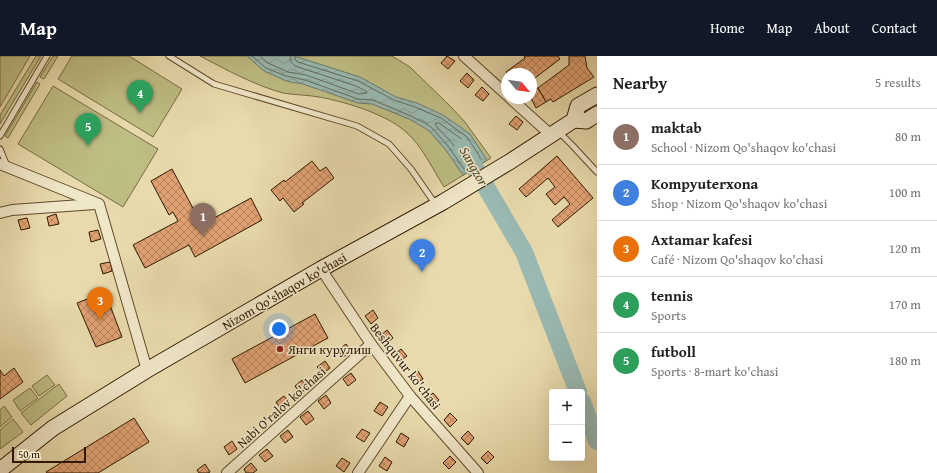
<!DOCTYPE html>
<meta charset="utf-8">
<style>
body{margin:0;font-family:"Gentium Book Plus",serif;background:#f6f6f6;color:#202124}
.controls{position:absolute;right:12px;bottom:12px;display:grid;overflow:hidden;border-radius:4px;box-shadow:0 4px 16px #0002}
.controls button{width:36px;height:36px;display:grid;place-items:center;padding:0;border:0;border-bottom:1px solid #e0e0e0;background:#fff;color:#202124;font:20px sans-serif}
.compass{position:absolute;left:501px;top:12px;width:36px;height:36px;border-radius:50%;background:#fff;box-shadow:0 4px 16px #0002;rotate:119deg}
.scale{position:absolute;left:12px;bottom:10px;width:74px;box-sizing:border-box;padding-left:4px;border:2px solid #311a00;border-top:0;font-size:11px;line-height:14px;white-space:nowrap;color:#311a00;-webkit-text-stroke:3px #f0e7c9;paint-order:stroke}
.you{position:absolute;left:279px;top:273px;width:14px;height:14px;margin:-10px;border:3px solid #fff;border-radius:50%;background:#1a73e8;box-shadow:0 0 0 6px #1a73e833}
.badge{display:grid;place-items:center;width:26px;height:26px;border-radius:50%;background:#111827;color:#fff;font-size:13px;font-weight:700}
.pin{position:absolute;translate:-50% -33px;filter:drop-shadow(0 1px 2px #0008)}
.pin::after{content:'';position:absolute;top:21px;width:14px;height:12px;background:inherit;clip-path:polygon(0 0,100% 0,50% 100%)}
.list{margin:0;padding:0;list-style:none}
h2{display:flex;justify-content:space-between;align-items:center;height:52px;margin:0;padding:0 16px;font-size:17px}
h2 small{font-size:13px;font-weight:400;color:#757577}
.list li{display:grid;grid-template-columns:26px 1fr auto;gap:12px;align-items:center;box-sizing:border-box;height:56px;padding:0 16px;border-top:1px solid #e0e0e0}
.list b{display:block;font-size:15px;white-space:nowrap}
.list p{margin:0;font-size:13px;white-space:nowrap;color:#757577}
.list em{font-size:13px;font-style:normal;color:#757577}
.map{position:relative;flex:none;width:597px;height:417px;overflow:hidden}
header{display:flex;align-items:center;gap:24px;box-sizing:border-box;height:56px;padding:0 20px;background:#111827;color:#fff}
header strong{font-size:19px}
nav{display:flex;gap:22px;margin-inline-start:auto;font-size:14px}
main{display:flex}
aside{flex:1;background:#fff}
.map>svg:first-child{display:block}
.green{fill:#bebd84;stroke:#786c42}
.water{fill:url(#water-waves);stroke:#6f796b}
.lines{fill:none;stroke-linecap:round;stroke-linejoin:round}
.shore{stroke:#656a59;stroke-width:1}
.river{stroke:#99b9b2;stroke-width:18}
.building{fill:url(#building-cross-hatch);stroke:#311a00}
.lane-casing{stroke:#5f4a2b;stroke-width:7}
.street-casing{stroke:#5f4a2b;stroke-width:12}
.secondary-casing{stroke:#311a00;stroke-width:17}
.lane{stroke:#f0e7c9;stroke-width:5}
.street{stroke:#f0e7c9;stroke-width:10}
.secondary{stroke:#f0e7c9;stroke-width:15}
.poi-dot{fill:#8f2418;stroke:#f0e7c9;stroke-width:1.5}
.labels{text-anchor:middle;stroke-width:3;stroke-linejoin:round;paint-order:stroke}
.street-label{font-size:13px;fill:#311a00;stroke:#f0e7c9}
.poi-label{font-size:13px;fill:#311a00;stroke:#f0e7c9;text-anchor:start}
.water-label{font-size:14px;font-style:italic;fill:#504a35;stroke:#f0e7c9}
</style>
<header>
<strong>Map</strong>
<nav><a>Home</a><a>Map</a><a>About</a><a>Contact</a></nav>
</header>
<main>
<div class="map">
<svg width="597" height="417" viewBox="0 0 597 417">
<defs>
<pattern id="water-waves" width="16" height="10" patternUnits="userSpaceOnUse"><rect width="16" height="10" fill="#99b9b2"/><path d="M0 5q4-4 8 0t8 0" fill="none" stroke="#849e97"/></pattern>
<pattern id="building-cross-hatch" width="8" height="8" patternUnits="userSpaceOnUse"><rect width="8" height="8" fill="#e1a273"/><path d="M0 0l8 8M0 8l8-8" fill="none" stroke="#b7835c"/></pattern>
</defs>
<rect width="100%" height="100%" fill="#e8daac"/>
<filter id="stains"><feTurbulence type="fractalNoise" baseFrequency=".005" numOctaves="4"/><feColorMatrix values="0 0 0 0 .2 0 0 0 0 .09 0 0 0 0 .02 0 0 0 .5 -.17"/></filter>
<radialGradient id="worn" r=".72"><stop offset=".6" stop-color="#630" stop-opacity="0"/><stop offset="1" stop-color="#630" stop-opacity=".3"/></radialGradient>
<g class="green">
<path d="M0 0H30L0 51Z"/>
<path d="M36 0H41L0 68V59Z"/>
<path d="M53 0H58L44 23 40 21Z"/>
<path d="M72 0H129L182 33 153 81 58 23Z"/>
<path d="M200 0H392L410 11 450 50 465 66 491 102 444 131C432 112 422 90 406 76 386 58 346 46 319 41 308 39 295 39 283 37 254 29 227 14 200 0Z"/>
<path d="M37 26 40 28 8 82 5 80Z"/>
<path d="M53 30 158 93 123 151 18 88Z"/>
<path d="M47 319 55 329 39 340 32 330Z"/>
<path d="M59 328 67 340 31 369 21 357Z"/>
<path d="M30 332 38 342 20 355 13 344Z"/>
<path d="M4 350 12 361 0 371V354Z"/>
<path d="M13 363 23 376 0 393V374Z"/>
</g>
<path class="water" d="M247 0H294L360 21 396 41 417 47 443 59 470 78 487 104 463 119 445 93 429 75 423 71 409 63 372 48 358 47 303 28 290 26 284 24 264 15Z"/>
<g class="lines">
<g class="shore">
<path d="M252 0 266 12 286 20 305 24 358 43 373 44 411 60 425 67 432 72 448 90 464 113 480 104V101L467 81 441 62 415 51 394 44 358 25 298 6 295 3V0"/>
<path d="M260 0 268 7 288 16 306 19 359 38 367 37 366 35 356 30 295 10 291 6 290 0"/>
<path d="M436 67H439L463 84 473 100V102L467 106H465L452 87 436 70Z"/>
</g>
<g class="river">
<path d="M463 92 524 196 578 336"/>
<path d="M582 346 597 385"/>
</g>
</g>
<g class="building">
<path d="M447 0 455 5 448 13 441 7Z"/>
<path d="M524 0H558L560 3 531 25V18H508L506 16 525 2Z"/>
<path d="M569 0H585L587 12 594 21 553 46 551 43 546 46 538 32 569 9Z"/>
<path d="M467 17 474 24 468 32 460 25Z"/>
<path d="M482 31 489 38 483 45 475 39Z"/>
<path d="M538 32 546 46 536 52 531 42V35Z"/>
<path d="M516 60 523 66 517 74 509 68Z"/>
<path d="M557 100 593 142 558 171 552 164 570 148 564 141 555 149 546 138 555 131 548 122 526 141 519 133Z"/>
<path d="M312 105 320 115 326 111 334 122 302 147 304 148 294 156 283 142 280 145 271 134 284 124 285 126Z"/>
<path d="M172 113 195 156 198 154 205 167 251 142 262 164 195 201 189 189 145 212 133 189 178 165 173 156 169 159 151 125Z"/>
<path d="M56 158 59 168 49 170 47 161Z"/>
<path d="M27 162 30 172 21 174 18 164Z"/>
<path d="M98 174 101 183 91 186 89 176Z"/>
<path d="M110 206 112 215 103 218 100 208Z"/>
<path d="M105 236 122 281 96 291 77 247Z"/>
<path d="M373 254 378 262 371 268 365 260Z"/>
<path d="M315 258 328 282 245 327 232 303Z"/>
<path d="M387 274 393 282 385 288 380 280Z"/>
<path d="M346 288 351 295 343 301 338 294Z"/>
<path d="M401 293 407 300 399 306 394 299Z"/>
<path d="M325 305 330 312 323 318 317 311Z"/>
<path d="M14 312 23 326 0 343V314L4 320Z"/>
<path d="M418 315 423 323 415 328 410 321Z"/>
<path d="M351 317 356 324 348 330 343 323Z"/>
<path d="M302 324 308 332 300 337 295 330Z"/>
<path d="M433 337 439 344 431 350 426 342Z"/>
<path d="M326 339 331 347 324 353 318 345Z"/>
<path d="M284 340 289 347 281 353 276 346Z"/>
<path d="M380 346 388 351 382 360 374 355Z"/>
<path d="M308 355 314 363 306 369 300 361Z"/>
<path d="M450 357 457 364 450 371 444 364Z"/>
<path d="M134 362 149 386 98 417H47L46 416Z"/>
<path d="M362 373 370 377 364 386 356 381Z"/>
<path d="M288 374 293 381 285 387 280 380Z"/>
<path d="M468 375 474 382 468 389 461 382Z"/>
<path d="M401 377 409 382 404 391 396 386Z"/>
<path d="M232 385 237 393 229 399 224 391Z"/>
<path d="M267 393 273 400 265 406 259 399Z"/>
<path d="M488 395 494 401 487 408 481 402Z"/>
<path d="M450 400 456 406 449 413 443 407Z"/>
<path d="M385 401 392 406 387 415 379 410Z"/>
<path d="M342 402 350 407 344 416 336 410Z"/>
<path d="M251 407 257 414 253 417H246L244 413Z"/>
<path d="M205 408 210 416 208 417H199L197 414Z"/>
</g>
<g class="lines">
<defs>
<g id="lane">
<path d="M169 0 214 28 357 70 389 88 411 113 436 149"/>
<path d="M559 76 572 89 597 116"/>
<path d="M0 80 47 0"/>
<path d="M0 93 7 110"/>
</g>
<g id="street">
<path d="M464 0 507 39"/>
<path d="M510 42 551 79"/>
<path d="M0 108 99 148 147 314"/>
<path d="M0 157 12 154 95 148"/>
<path d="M321 213 371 288 410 340 478 417"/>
<path d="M227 417 371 288"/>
<path d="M358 417 410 340"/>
</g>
<g id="secondary">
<path d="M574 64 586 65 597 58"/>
<path d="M0 414 53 372 147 314 321 213 443 146 511 105 574 64 578 50 597 39"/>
</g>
</defs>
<use href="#lane" class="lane-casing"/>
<use href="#street" class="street-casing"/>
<use href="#secondary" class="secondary-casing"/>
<use href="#lane" class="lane"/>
<use href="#street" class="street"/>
<use href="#secondary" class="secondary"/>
</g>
<circle class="poi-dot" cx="280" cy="293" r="4"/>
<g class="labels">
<g class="street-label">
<text transform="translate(284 235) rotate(-30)" y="5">Nizom Qo'shaqov ko'chasi</text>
<text transform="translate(406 310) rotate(52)" y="5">Beshquvur ko'chasi</text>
<text transform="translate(281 351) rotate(-42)" y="5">Nabi O'ralov ko'chasi</text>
</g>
<g class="poi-label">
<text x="288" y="298">Янги курулиш</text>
</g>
<g class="water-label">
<text transform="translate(474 110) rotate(60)" y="5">Sangzor</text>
</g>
</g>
<rect width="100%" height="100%" filter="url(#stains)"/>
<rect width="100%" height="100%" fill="url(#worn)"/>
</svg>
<div class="controls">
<button>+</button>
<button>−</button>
</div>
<svg class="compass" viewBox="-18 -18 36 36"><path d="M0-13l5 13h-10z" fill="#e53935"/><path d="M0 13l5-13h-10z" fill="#757577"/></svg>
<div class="scale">50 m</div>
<div class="you"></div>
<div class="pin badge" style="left:203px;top:180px;background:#8d6e63">1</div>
<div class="pin badge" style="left:422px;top:216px;background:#3f7fe0">2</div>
<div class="pin badge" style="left:100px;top:264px;background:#e8710a">3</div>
<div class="pin badge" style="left:140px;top:57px;background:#2e9e5b">4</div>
<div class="pin badge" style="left:88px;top:90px;background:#2e9e5b">5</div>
</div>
<aside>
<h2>Nearby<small>5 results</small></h2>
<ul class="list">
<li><span class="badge" style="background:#8d6e63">1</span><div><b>maktab</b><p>School · Nizom Qo'shaqov ko'chasi</p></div><em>80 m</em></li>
<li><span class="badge" style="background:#3f7fe0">2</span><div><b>Kompyuterxona</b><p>Shop · Nizom Qo'shaqov ko'chasi</p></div><em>100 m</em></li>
<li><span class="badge" style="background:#e8710a">3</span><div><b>Axtamar kafesi</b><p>Café · Nizom Qo'shaqov ko'chasi</p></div><em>120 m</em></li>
<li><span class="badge" style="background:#2e9e5b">4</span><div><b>tennis</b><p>Sports</p></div><em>170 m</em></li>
<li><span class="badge" style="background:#2e9e5b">5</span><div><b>futboll</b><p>Sports · 8-mart ko'chasi</p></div><em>180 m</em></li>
</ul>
</aside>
</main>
